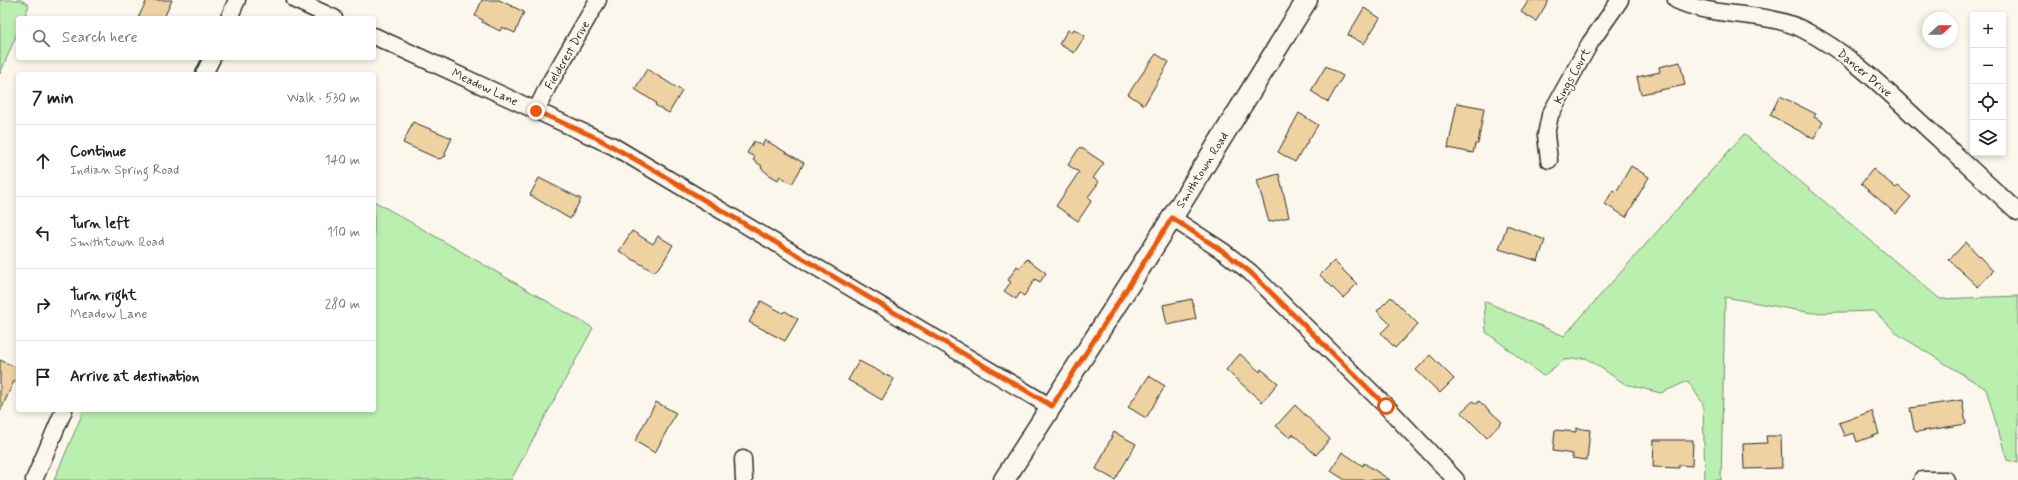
<!DOCTYPE html>
<meta charset="utf-8">
<style>
body{margin:0;font-family:Mynerve,sans-serif;background:#f2f2f2;color:#222}
.controls{position:absolute;right:12px;top:12px;display:grid;overflow:hidden;border-radius:4px;box-shadow:0 2px 6px #0003}
.controls button{width:36px;height:36px;display:grid;place-items:center;padding:0;border:0;border-bottom:1px solid #e0e0e0;background:#fff;color:#222;font:20px sans-serif}
.compass{position:absolute;left:1922px;top:12px;width:36px;height:36px;border-radius:50%;background:#fff;box-shadow:0 2px 6px #0003;rotate:68deg}
.stop{position:absolute;width:12px;height:12px;margin:-9px;border:3px solid #ea580c;border-radius:50%;background:#fff}
.stop.end{background:#ea580c;border-color:#fff;box-shadow:0 1px 4px #0008}
.list{margin:0;padding:0;list-style:none}
h2{display:flex;justify-content:space-between;align-items:center;height:52px;margin:0;padding:0 16px;font-size:17px}
h2 small{font-size:13px;font-weight:400;color:#767676}
.list li{display:grid;grid-template-columns:26px 1fr auto;gap:12px;align-items:center;box-sizing:border-box;height:72px;padding:0 16px;border-top:1px solid #e0e0e0}
.list b{display:block;font-size:15px;white-space:nowrap}
.list p{margin:0;font-size:13px;white-space:nowrap;color:#767676}
.list em{font-size:13px;font-style:normal;color:#767676}
.icon{flex:none;width:22px;height:22px;fill:none;stroke:currentColor;stroke-width:2;stroke-linecap:round;stroke-linejoin:round}
.map{position:relative;flex:none;width:2018px;height:480px;overflow:hidden}
.search{position:absolute;background:#fff;box-shadow:0 2px 6px #0003;left:16px;top:16px;width:360px;height:44px;display:flex;align-items:center;gap:10px;box-sizing:border-box;padding:0 14px;border-radius:4px;color:#767676;font-size:15px}
.panel{position:absolute;background:#fff;box-shadow:0 2px 6px #0003;left:16px;top:72px;width:360px;height:340px;border-radius:4px}
.map>svg:first-child{display:block}
.green{fill:#bbefb0;stroke:#738d6e}
.building{fill:#efd2a2;stroke:#2b2b2b}
.lines{fill:none;stroke-linecap:round;stroke-linejoin:round}
.minor-casing{stroke:#2b2b2b;stroke-width:19}
.tertiary-casing{stroke:#2b2b2b;stroke-width:23}
.minor{stroke:#fbf7ec;stroke-width:16}
.tertiary{stroke:#fbf7ec;stroke-width:20}
.route{stroke:#ea580c;stroke-width:5}
.labels{text-anchor:middle;stroke-width:3;stroke-linejoin:round;paint-order:stroke}
.street-label{font-size:12px;fill:#2b2b2b;stroke:#fbf7ec}
</style>
<div class="map">
<svg width="2018" height="480" viewBox="0 0 2018 480">
<rect width="100%" height="100%" fill="#fbf7ec"/>
<filter id="ink" filterUnits="userSpaceOnUse"><feTurbulence type="fractalNoise" baseFrequency=".025" numOctaves="2"/><feDisplacementMap in="SourceGraphic" scale="8" xChannelSelector="R" yChannelSelector="G"/><feConvolveMatrix kernelMatrix="1 2 1 2 8 2 1 2 1" color-interpolation-filters="sRGB"/></filter>
<g filter="url(#ink)">
<g class="green">
<path d="M0 0H21L29 5 24 18H18V31L0 74Z"/>
<path d="M1744 134 1940 299 2018 296V463L2007 460 1986 389 1899 335 1874 311 1812 313 1725 297 1721 480H1705L1703 404 1688 381 1661 393 1625 384 1586 358 1564 360 1543 376 1486 332 1484 301 1564 336Z"/>
<path d="M374 201 593 328 511 480H54L84 410H374Z"/>
</g>
<g class="building">
<path d="M147 0H172L164 18H138Z"/>
<path d="M482 0H499L524 12 515 33 502 27 500 31 482 22 483 20 475 16Z"/>
<path d="M1529 0H1549L1536 21 1521 12Z"/>
<path d="M1364 8 1380 18 1364 44 1348 35Z"/>
<path d="M1074 29 1085 36 1074 53 1059 44 1068 30 1072 32Z"/>
<path d="M1156 54 1169 62 1144 105 1128 94Z"/>
<path d="M1680 62 1685 85 1641 94 1637 77 1660 72 1659 67Z"/>
<path d="M1326 66 1343 76 1328 102 1311 91Z"/>
<path d="M647 69 682 91 669 113 655 105 656 103 635 89Z"/>
<path d="M1780 96 1816 114 1814 117 1823 122 1814 139 1770 115Z"/>
<path d="M1457 103 1484 108 1478 144H1475L1473 153 1448 148Z"/>
<path d="M1299 113 1318 125 1295 162 1278 152Z"/>
<path d="M413 122 452 138 445 153 446 156 439 159 403 143Z"/>
<path d="M765 140 804 163 792 184 780 176 778 180 768 174 761 168 762 166 753 160 755 157 747 153 754 141 762 146Z"/>
<path d="M1080 147 1104 163 1093 178 1099 182 1088 197 1092 200 1078 221 1056 206 1079 172 1068 165Z"/>
<path d="M1631 166 1649 177 1626 217 1605 204 1613 190 1616 192Z"/>
<path d="M1873 169 1896 188 1898 186 1911 197 1896 214 1861 184Z"/>
<path d="M1279 174 1289 217 1269 222 1257 180Z"/>
<path d="M539 178 581 199 570 219 530 195Z"/>
<path d="M1507 225 1545 240 1538 261 1499 249Z"/>
<path d="M632 231 653 244 658 236 673 245 662 264 654 272 619 251Z"/>
<path d="M1966 242 1993 271 1978 287 1949 260Z"/>
<path d="M1027 259 1046 273 1040 282 1035 279 1024 296 1020 293 1016 299 1004 291 1011 282 1008 280 1017 266 1020 268Z"/>
<path d="M1334 261 1357 284 1343 298 1320 275Z"/>
<path d="M1391 297 1418 324 1395 348 1381 333 1390 324 1377 311Z"/>
<path d="M1192 299 1196 319 1167 325 1163 305Z"/>
<path d="M761 301 783 313 785 311 798 319 785 341 749 322Z"/>
<path d="M1240 354 1260 372 1261 369 1278 383 1262 402 1226 370Z"/>
<path d="M1430 355 1454 379 1440 393 1416 370Z"/>
<path d="M0 360 18 368V384L14 381 0 412Z"/>
<path d="M859 361 894 379 882 400 848 380Z"/>
<path d="M1149 376 1165 386 1146 418 1128 407Z"/>
<path d="M1962 400 1966 424 1916 432 1914 429 1910 408Z"/>
<path d="M1473 401 1477 404 1479 401 1502 422 1487 438 1461 412Z"/>
<path d="M656 402 676 413 655 453 635 441Z"/>
<path d="M1295 405 1330 439 1316 455 1293 434 1290 438 1276 426Z"/>
<path d="M1872 411 1879 434 1857 442 1854 433 1844 436 1839 423Z"/>
<path d="M1576 428 1590 430 1587 460 1572 458 1573 454 1553 451 1555 430 1576 432Z"/>
<path d="M1114 432 1136 444 1115 480 1096 469Z"/>
<path d="M1766 436H1781L1782 468 1744 469 1743 444 1767 443Z"/>
<path d="M1654 440H1693L1692 466 1679 465V468L1653 467Z"/>
<path d="M1342 452 1363 466 1364 463 1390 480H1345L1331 471Z"/>
</g>
<g class="lines">
<defs>
<g id="minor">
<path d="M295 0 334 18"/>
<path d="M1676 0C1715 19 1762 10 1802 29 1846 51 1880 84 1916 118 1950 149 1984 181 2018 212"/>
<path d="M229 18 237 0"/>
<path d="M374 36 613 146 1051 407"/>
<path d="M204 74 212 58"/>
<path d="M536 111 548 86 598 0"/>
<path d="M1549 160 1546 135 1550 115 1590 43 1620 0"/>
<path d="M1172 218 1224 252 1250 272 1386 406 1456 480"/>
<path d="M743 459 744 480"/>
<path d="M34 480 64 410"/>
<path d="M1922 480H1946"/>
</g>
<path id="tertiary" d="M1004 480 1172 218 1307 0"/>
</defs>
<use href="#minor" class="minor-casing"/>
<use href="#tertiary" class="tertiary-casing"/>
<use href="#minor" class="minor"/>
<use href="#tertiary" class="tertiary"/>
</g>
</g>
<g class="lines" filter="url(#ink)">
<path class="route" d="M536 111 597 138 640 162 1052 406 1172 218 1224 252 1250 272 1386 406"/>
</g>
<g class="labels">
<g class="street-label">
<text transform="translate(567 55) rotate(-60)" y="4">Fieldcrest Drive</text>
<text transform="translate(1865 73) rotate(40)" y="4">Dancer Drive</text>
<text transform="translate(1572 76) rotate(-61)" y="4">Kings Court</text>
<text transform="translate(485 87) rotate(25)" y="4">Meadow Lane</text>
<text transform="translate(1202 170) rotate(-58)" y="4">Smithtown Road</text>
</g>
</g>
</svg>
<div class="controls">
<button>+</button>
<button>−</button>
<button><svg class="icon" aria-label="locate" viewBox="0 0 24 24"><circle cx="12" cy="12" r="6"/><path d="M12 2v4M12 18v4M2 12h4M18 12h4"/></svg></button>
<button><svg class="icon" aria-label="layers" viewBox="0 0 24 24"><path d="M12 4l9 5-9 5-9-5zM3 14l9 5 9-5"/></svg></button>
</div>
<svg class="compass" viewBox="-18 -18 36 36"><path d="M0-13l5 13h-10z" fill="#e53935"/><path d="M0 13l5-13h-10z" fill="#767676"/></svg>
<div class="stop" style="left:1386px;top:406px"></div>
<div class="stop end" style="left:536px;top:111px"></div>
<div class="search"><svg class="icon" aria-label="search" viewBox="0 0 24 24"><circle cx="10" cy="10" r="6"/><path d="M15 15l6 6"/></svg>Search here</div>
<section class="panel">
<h2>7 min<small>Walk · 530 m</small></h2>
<ul class="list">
<li><svg class="icon" aria-label="ahead" viewBox="0 0 24 24"><path d="M12 20V5M6 11l6-6 6 6"/></svg><div><b>Continue</b><p>Indian Spring Road</p></div><em>140 m</em></li>
<li><svg class="icon" aria-label="left" viewBox="0 0 24 24"><path d="M17 20v-9H6M10 6l-5 5 5 5"/></svg><div><b>Turn left</b><p>Smithtown Road</p></div><em>110 m</em></li>
<li><svg class="icon" aria-label="right" viewBox="0 0 24 24"><path d="M7 20v-9h11M14 6l5 5-5 5"/></svg><div><b>Turn right</b><p>Meadow Lane</p></div><em>280 m</em></li>
<li><svg class="icon" aria-label="arrive" viewBox="0 0 24 24"><path d="M6 21V4h12l-3 4 3 4H6"/></svg><div><b>Arrive at destination</b></div></li>
</ul>
</section>
</div>
